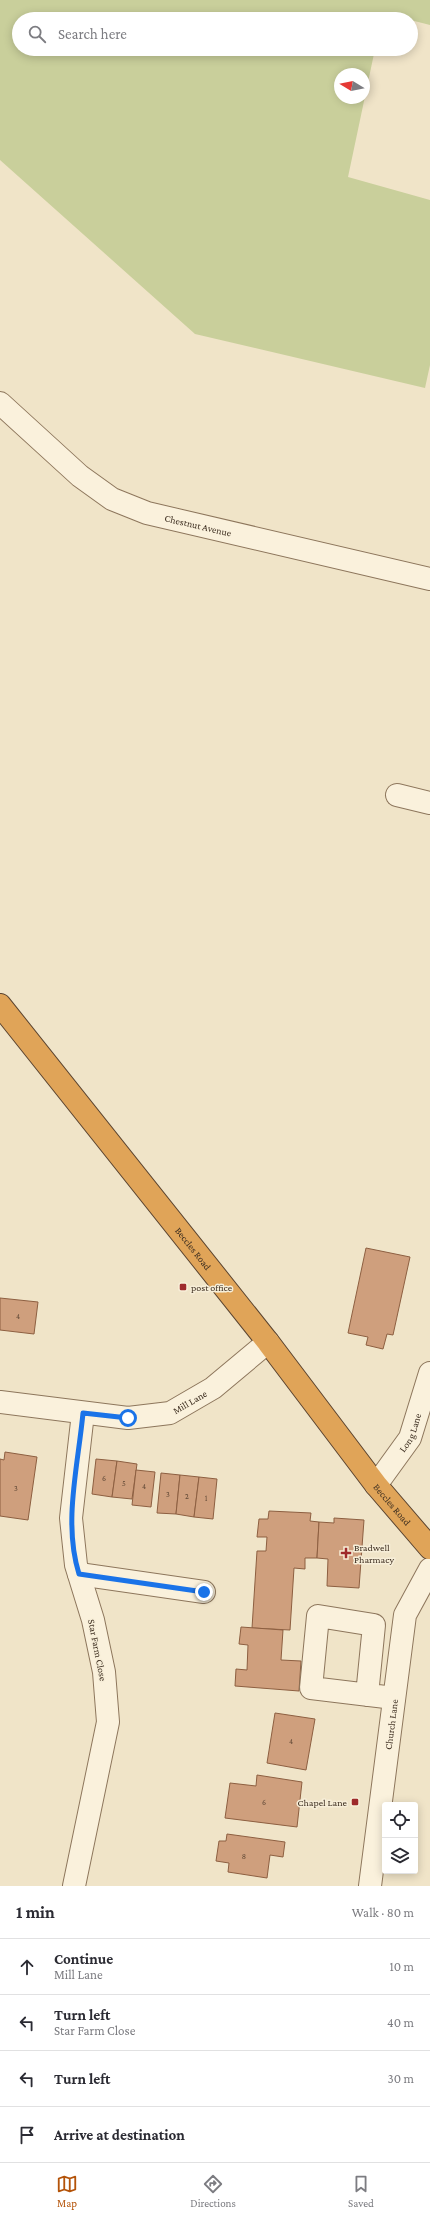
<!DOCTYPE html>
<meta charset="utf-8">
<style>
body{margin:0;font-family:"Crimson Pro",serif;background:#f2f2f3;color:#2b2b33}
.controls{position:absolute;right:12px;bottom:12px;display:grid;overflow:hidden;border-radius:4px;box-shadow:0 2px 10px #0003}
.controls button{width:36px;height:36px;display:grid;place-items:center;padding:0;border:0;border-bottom:1px solid #e1e1e2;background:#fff;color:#2b2b33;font:20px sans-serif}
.compass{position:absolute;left:334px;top:68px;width:36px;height:36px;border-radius:50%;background:#fff;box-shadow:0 2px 10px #0003;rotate:280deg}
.stop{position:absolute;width:12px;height:12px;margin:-9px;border:3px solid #1a73e8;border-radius:50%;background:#fff}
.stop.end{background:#1a73e8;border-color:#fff;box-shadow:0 1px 4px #0008}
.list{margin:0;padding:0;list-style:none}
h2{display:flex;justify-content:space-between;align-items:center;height:52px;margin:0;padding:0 16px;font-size:17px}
h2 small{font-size:13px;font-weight:400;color:#7c7c81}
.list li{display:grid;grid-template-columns:26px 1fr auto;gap:12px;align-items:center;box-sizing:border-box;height:56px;padding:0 16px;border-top:1px solid #e1e1e2}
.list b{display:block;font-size:15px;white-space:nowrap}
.list p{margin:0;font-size:13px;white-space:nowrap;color:#7c7c81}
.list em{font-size:13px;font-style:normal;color:#7c7c81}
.icon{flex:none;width:22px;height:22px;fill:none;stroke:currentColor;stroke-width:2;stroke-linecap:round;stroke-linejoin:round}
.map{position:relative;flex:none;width:430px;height:1886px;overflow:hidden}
.search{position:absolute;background:#fff;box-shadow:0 2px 10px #0003;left:12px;right:12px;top:12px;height:44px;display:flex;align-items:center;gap:10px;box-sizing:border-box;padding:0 14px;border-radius:22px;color:#7c7c81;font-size:15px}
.sheet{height:276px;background:#fff}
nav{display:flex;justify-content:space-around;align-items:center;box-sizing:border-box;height:56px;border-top:1px solid #e1e1e2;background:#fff;font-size:11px;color:#7c7c81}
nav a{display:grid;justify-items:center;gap:2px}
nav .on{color:#b45309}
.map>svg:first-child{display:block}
.green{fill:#c9cf9b;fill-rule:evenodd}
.building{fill:#cf9f7d;stroke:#8d5f41}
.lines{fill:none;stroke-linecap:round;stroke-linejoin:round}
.minor-casing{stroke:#8d765c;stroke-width:24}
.highway-casing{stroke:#5b4430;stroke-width:24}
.minor{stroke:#faf1dc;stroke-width:22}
.highway{stroke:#e0a458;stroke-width:22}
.route{stroke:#1a73e8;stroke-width:5}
.poi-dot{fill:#9e2a2b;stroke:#f7eed8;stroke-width:1.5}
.labels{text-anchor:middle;stroke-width:3;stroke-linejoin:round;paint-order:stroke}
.number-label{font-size:8px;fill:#624a37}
.street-label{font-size:10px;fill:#3d2e20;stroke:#f7eed8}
.poi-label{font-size:10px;fill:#3d2e20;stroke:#f7eed8;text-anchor:start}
</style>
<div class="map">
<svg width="430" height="1886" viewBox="0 0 430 1886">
<rect width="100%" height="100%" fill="#f0e4c8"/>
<path class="green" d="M0 0H430V25L383 13 382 19H19V49H375L348 177 430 200V365L425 388 195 334 0 160ZM340 74H364V98H340Z"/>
<g class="building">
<path d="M366 1248 410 1257 393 1335 387 1334 383 1349 366 1345 368 1337 348 1333Z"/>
<path d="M0 1298 38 1302 34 1334 0 1330Z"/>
<path d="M5 1452 37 1457 28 1520 0 1516V1459L4 1460Z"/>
<path d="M96 1459 117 1461 112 1497 92 1494Z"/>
<path d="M117 1461 137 1464 132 1499 112 1497Z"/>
<path d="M136 1470 155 1472 151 1507 132 1505Z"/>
<path d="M161 1473 180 1475 176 1514 157 1513Z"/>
<path d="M180 1475 199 1477 194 1517 176 1514Z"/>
<path d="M199 1477 217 1479 213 1519 194 1517Z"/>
<path d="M269 1511 311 1513 310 1521 319 1522 317 1558H305V1569L294 1568 290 1630 252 1628 257 1551H266L267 1537H257L259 1519H268Z"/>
<path d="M334 1518 364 1520 359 1588 327 1586 328 1559 317 1558 319 1522 334 1523Z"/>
<path d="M241 1627 283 1630 281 1660 301 1661 299 1691 235 1686 236 1669 247 1670 248 1645 239 1644Z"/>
<path d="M275 1713 315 1719 306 1770 267 1763Z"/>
<path d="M257 1775 302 1782 297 1827 225 1818 230 1783 256 1786Z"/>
<path d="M227 1834 285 1842 283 1857 270 1855 267 1878 228 1872 229 1863 216 1861 219 1841H226Z"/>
</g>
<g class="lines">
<defs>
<g id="minor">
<path id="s1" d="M0 403 80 476 112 499 147 513 430 579"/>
<path d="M397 795 430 803"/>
<path id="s2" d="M0 1402 128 1418 170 1413 213 1388 268 1342"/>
<path id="s3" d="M376 1485 410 1438 430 1373"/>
<path d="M79 1574 204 1592"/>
<path d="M367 1695 374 1625 318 1616 311 1688 394 1698"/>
<path d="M74 1886 108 1722 104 1672 93 1620 76 1565 71 1518 83 1413"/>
<path id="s4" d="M370 1886 405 1615 430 1569"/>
</g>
<g id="highway">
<path id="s5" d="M0 1005 268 1342 376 1485 430 1548"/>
</g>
</defs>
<use href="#minor" class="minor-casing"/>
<use href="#highway" class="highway-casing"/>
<use href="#minor" class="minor"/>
<use href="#highway" class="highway"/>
</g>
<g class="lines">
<path class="route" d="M128 1418 83 1413C78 1466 63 1523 79 1574L204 1592"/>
</g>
<g class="poi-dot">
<rect x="179" y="1283" width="8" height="8" rx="2"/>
<path d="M344 1547h4v4h4v4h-4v4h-4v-4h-4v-4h4z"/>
<rect x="351" y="1798" width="8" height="8" rx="2"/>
</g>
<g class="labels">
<g class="number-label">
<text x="18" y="1319">4</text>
<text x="104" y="1481">6</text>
<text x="124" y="1486">5</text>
<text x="144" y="1489">4</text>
<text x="16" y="1491">3</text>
<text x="168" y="1497">3</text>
<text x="187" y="1499">2</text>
<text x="206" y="1501">1</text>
<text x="291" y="1744">4</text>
<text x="264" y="1805">6</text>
<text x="244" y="1859">8</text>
</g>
<g class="street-label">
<text dy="4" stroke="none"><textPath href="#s1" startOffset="238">Chestnut Avenue</textPath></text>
<text dy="4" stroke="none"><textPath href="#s5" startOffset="311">Beccles Road</textPath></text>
<text dy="4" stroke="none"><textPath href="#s2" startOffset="194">Mill Lane</textPath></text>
<text dy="4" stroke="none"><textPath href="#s3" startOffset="63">Long Lane</textPath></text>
<text dy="4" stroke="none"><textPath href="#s5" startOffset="635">Beccles Road</textPath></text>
<text transform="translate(98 1650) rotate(79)" y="4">Star Farm Close</text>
<text dy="4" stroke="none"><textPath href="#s4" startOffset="163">Church Lane</textPath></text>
</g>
<g class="poi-label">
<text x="191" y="1291">post office</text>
<text x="354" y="1551">Bradwell<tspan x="354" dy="12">Pharmacy</tspan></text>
<text x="347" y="1806" text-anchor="end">Chapel Lane</text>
</g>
</g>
</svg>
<div class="controls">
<button><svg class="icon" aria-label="locate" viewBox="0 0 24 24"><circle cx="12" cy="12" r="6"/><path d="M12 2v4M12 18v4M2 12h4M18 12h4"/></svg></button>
<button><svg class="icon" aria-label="layers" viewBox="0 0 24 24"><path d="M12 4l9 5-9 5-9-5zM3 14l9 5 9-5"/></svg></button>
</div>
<svg class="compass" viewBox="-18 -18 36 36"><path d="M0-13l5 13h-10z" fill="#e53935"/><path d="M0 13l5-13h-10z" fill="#7c7c81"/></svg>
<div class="stop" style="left:128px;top:1418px"></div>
<div class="stop end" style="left:204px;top:1592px"></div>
<div class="search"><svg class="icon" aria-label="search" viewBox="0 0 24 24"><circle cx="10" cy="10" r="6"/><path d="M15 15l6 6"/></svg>Search here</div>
</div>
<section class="sheet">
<h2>1 min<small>Walk · 80 m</small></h2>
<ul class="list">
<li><svg class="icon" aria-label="ahead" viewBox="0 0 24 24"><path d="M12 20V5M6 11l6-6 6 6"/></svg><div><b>Continue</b><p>Mill Lane</p></div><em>10 m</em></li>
<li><svg class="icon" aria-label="left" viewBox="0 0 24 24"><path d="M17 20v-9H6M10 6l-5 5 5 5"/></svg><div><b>Turn left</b><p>Star Farm Close</p></div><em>40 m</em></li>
<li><svg class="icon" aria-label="left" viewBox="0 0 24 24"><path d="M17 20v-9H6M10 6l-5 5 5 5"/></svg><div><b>Turn left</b></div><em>30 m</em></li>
<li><svg class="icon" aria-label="arrive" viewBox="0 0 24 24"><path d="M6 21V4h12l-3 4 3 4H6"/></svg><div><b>Arrive at destination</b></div></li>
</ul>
</section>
<nav>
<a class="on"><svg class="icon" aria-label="map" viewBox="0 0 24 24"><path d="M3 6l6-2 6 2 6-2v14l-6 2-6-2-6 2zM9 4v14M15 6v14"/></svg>Map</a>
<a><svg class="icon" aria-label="directions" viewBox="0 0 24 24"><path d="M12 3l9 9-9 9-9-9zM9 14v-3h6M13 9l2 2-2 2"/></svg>Directions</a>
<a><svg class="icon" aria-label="saved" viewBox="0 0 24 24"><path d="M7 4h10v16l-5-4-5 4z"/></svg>Saved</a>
</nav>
